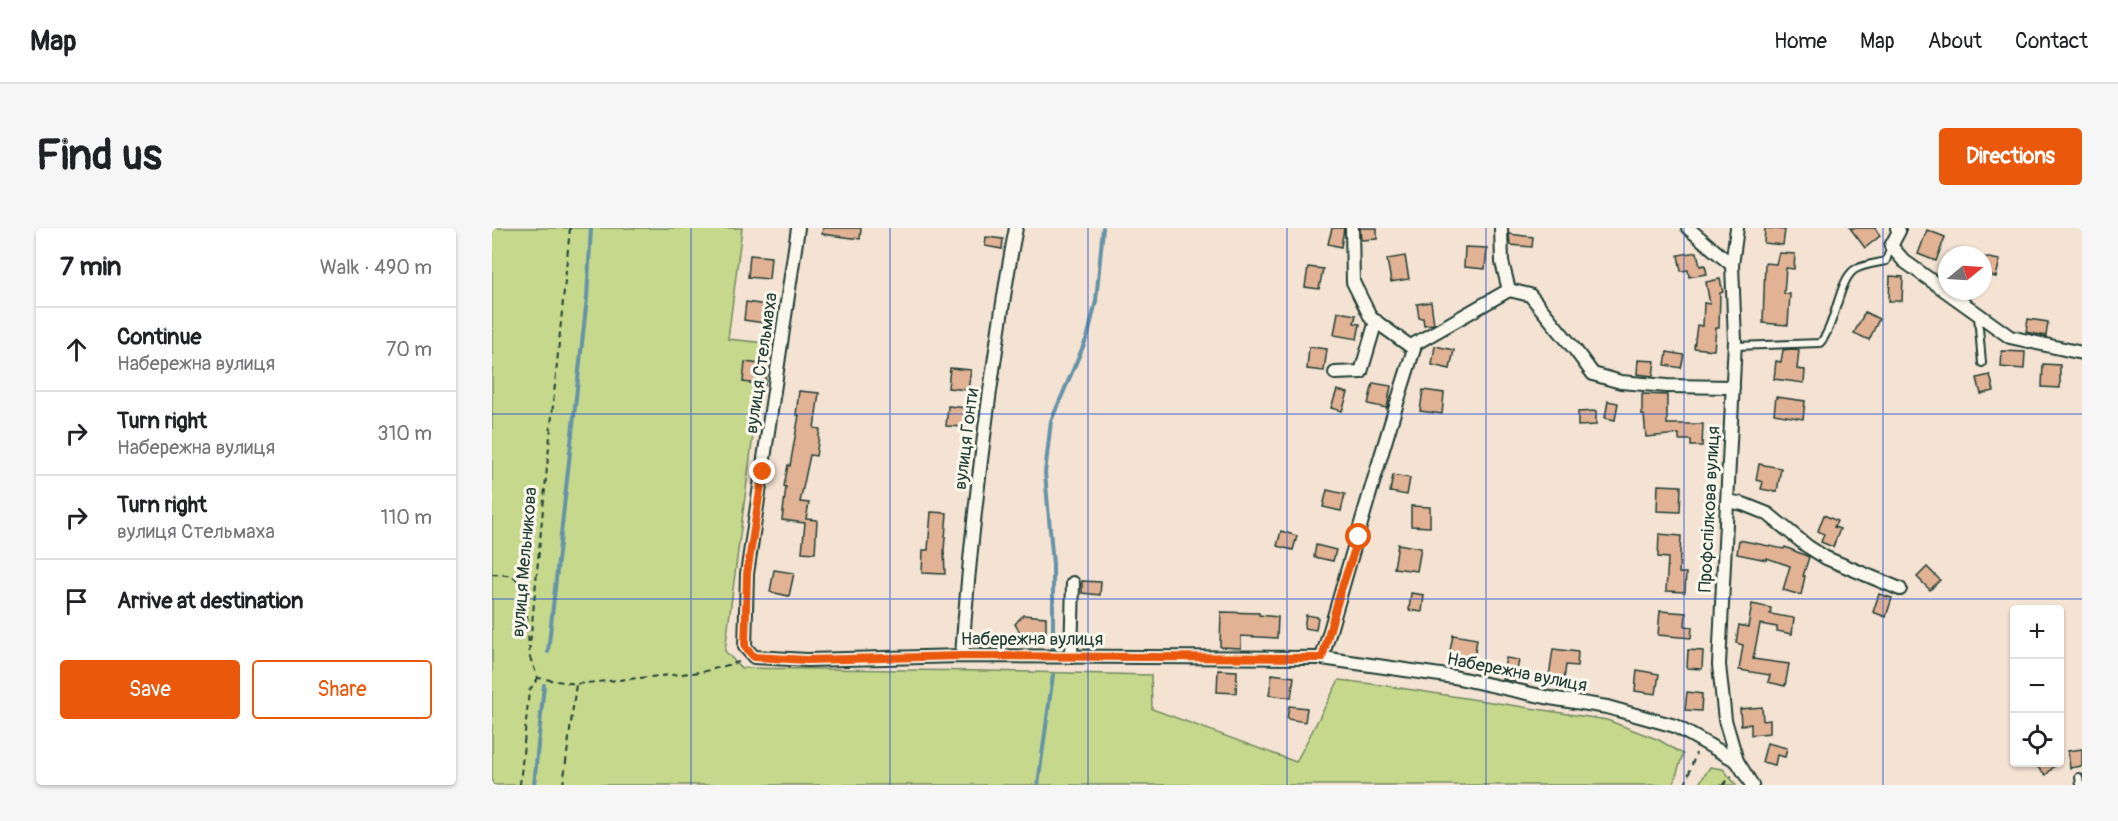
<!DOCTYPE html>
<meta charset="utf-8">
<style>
body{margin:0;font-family:Pangolin,sans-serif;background:#f6f6f6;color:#202124}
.controls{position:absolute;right:18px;bottom:18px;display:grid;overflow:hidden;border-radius:6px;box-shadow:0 2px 4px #0004}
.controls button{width:54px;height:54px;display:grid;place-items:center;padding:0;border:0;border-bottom:2px solid #e0e0e0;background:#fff;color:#202124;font:30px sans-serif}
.compass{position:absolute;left:1446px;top:18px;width:54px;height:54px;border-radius:50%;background:#fff;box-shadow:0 2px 4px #0004;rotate:72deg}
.stop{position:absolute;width:18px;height:18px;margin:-14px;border:4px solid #ea580c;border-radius:50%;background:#fff}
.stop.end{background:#ea580c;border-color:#fff;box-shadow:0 2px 6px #0008}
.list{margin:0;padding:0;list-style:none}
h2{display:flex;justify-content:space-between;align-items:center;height:78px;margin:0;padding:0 24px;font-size:26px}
h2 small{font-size:20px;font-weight:400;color:#757577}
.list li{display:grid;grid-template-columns:39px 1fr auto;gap:18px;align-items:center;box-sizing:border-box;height:84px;padding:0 24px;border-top:2px solid #e0e0e0}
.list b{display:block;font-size:22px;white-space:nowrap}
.list p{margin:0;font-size:20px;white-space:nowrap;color:#757577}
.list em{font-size:20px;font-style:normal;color:#757577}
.actions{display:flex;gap:12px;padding:18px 24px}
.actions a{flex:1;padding:14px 0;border:2px solid #ea580c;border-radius:6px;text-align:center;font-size:21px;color:#ea580c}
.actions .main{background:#ea580c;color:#fff}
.icon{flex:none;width:33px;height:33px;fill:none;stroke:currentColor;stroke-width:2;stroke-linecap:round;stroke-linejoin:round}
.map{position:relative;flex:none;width:1590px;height:557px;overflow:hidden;border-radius:6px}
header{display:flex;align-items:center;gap:36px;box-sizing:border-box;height:84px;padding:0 30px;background:#fff;border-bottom:2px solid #e0e0e0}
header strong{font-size:28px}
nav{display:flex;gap:33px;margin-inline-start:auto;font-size:21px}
.intro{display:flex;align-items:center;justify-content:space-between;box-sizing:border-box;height:144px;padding:0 36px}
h1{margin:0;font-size:42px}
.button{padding:15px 27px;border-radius:6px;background:#ea580c;color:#fff;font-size:21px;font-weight:700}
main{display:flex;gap:36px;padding:0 36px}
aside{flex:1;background:#fff;border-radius:6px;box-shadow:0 2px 4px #0004}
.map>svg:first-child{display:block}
.green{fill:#c5d88c;stroke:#728a60;stroke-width:1.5}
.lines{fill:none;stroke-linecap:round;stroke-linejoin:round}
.stream{stroke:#6593a7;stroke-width:4}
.building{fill:#e2b294;stroke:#1f3d34;stroke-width:1.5}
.lane-casing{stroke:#1f3d34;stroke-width:10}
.street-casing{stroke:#1f3d34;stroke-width:16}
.path{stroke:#1f3d34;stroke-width:2;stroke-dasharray:6 4.5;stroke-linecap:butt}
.lane{stroke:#fbf7ec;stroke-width:6}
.street{stroke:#fbf7ec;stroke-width:12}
.route{stroke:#ea580c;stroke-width:8}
.grid{fill:none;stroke:#1d4ed8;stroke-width:1.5;stroke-opacity:0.55}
.labels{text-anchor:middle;stroke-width:6;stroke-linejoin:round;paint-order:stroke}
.street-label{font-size:18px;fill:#1f3d34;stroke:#fbf7ec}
</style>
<header>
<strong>Map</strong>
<nav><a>Home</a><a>Map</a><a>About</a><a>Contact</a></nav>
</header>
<div class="intro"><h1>Find us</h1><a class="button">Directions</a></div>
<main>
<aside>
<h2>7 min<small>Walk · 490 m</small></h2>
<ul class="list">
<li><svg class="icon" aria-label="ahead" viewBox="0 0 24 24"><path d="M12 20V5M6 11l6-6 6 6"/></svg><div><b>Continue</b><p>Набережна вулиця</p></div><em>70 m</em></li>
<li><svg class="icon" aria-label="right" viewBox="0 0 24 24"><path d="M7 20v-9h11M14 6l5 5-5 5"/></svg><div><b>Turn right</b><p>Набережна вулиця</p></div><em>310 m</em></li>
<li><svg class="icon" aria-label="right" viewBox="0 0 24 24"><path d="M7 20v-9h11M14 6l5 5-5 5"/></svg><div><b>Turn right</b><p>вулиця Стельмаха</p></div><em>110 m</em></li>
<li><svg class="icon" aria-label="arrive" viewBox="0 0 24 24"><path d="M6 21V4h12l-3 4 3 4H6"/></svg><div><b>Arrive at destination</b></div></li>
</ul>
<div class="actions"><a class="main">Save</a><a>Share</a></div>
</aside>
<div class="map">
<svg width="1590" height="557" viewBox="0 0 1590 557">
<rect width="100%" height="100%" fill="#f4e2d2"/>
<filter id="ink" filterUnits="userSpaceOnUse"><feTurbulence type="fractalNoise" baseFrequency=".0167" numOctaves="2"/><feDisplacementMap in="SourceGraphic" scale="12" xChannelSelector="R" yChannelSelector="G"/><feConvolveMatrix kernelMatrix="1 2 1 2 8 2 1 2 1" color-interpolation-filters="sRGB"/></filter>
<g filter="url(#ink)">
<g class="green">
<path d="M0 0H250L236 111 273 115 233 423 249 440 495 443 659 447 660 481 804 534 847 452 889 457 1115 492 1167 512 1191 526 1181 557H0Z"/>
<path d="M1218 539 1231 541 1244 557H1206Z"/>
</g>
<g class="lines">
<g class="stream">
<path d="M56 424 95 70 99 0"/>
<path d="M561 425V336L553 245 559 193 596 107 604 73 611 0"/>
<path d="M42 557 52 457"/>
<path d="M546 557 561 447"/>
</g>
</g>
<g class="building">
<path d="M331 0H369L368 11 330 6Z"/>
<path d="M840 0H852L849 19 836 16Z"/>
<path d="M868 0H885V11L869 12Z"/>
<path d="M1273 0 1293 2 1291 17 1272 15Z"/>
<path d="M1358 0H1383L1388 8 1373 20Z"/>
<path d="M1435 2 1453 9 1444 33 1426 26Z"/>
<path d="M1017 6 1041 9 1040 19 1018 17Z"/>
<path d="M494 9 511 11 510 21 493 18Z"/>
<path d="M973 19 995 20 993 41 972 39Z"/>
<path d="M1205 24 1208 38 1213 37 1215 46 1197 49 1196 42 1189 43 1186 27Z"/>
<path d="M1287 25 1303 26 1302 41 1294 40 1292 66H1298L1296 97 1271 95 1273 35 1284 36Z"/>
<path d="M258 27 279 29 277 51 256 49Z"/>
<path d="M913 28 917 51 899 54 895 31Z"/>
<path d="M1491 29 1508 32 1504 49 1491 46Z"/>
<path d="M816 39 831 41 827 61 813 59Z"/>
<path d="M1398 48 1411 49 1410 73H1397Z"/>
<path d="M1228 51 1231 64 1228 65 1227 100H1224L1222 122 1202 120 1205 97 1211 98 1212 75 1218 76 1214 54Z"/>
<path d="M254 74 274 77 272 95 252 92Z"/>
<path d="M939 74 942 96 932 97 931 90H927L925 76Z"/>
<path d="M846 84 864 87 862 95 868 96 865 111 842 107Z"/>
<path d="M1373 84 1387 91 1377 112 1362 105Z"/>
<path d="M1536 91 1556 94 1554 108 1534 104Z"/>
<path d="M943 118 962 122 958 141 940 137Z"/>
<path d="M817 119 835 121 832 143 815 141Z"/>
<path d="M1299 121 1307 122 1305 141 1313 142 1312 155 1282 151 1284 133 1289 134 1291 122Z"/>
<path d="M1510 123 1533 124 1532 141 1509 139Z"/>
<path d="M1175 124 1192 127 1189 140 1173 137Z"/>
<path d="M1146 132 1163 133 1161 148 1145 146Z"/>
<path d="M253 134 275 137 273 157 251 154Z"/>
<path d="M1551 136 1568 137V160L1550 159Z"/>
<path d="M458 140 479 142 476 162 456 160Z"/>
<path d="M1498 147 1502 163 1489 166 1485 150Z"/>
<path d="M881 155 899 158 895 180 876 176Z"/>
<path d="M845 162 856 165 850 183 839 180Z"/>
<path d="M931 162 952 165 950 186 928 183Z"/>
<path d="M307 163 327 165 322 200 328 201 324 228 318 227 308 274 317 275 314 291 325 292 323 325 310 324 313 295 290 292 294 259 292 258 296 237 298 238 307 187H304Z"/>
<path d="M1150 166 1175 167V196H1211L1210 218H1199V212H1187V206L1154 209 1152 187H1150Z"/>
<path d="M1284 169 1313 173 1311 191 1282 186Z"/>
<path d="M1116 173 1126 175 1123 192 1113 190Z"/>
<path d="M456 178 475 180 474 199 454 198Z"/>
<path d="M1104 183V197L1086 198V184Z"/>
<path d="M1267 236 1289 240 1285 264 1269 261 1271 254 1264 252Z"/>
<path d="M901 247 918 250 915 267 898 264Z"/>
<path d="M1166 257 1189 258 1188 284 1165 283Z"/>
<path d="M835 262 853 266 849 283 831 279Z"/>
<path d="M919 278 938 279V299L919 298Z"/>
<path d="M439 284 455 285 452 322 453 346 430 345 431 322H436Z"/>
<path d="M1332 287 1345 293 1342 299 1348 301 1341 319 1329 314 1332 306 1326 303Z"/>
<path d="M789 303 805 308 801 322 785 318Z"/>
<path d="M1167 306 1189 308 1187 345H1194L1193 364 1174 363 1176 330 1166 329Z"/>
<path d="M1247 312 1292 321 1293 319 1317 329 1311 348H1313L1309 367 1291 362 1298 338 1275 330V332L1245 326Z"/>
<path d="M906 316 929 320 925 343 902 340Z"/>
<path d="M824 317 844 322 841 333 822 329Z"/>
<path d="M1435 339 1448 352 1438 362 1425 349Z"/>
<path d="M282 342 302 345 297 368 278 364Z"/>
<path d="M590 353 609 354 608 367 590 365Z"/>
<path d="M919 365 932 367 930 384 917 382Z"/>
<path d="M1387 366 1400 370 1394 389 1381 384Z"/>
<path d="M1260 376 1279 380 1278 386 1302 390 1300 406 1285 403V399L1268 396 1261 431 1297 436 1293 458 1276 454 1278 447 1247 442 1251 417 1244 415 1247 397 1256 399Z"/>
<path d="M1168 383 1194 385 1193 398 1200 399 1199 410 1166 407Z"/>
<path d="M729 384 767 385V387L786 389 785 410 749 408V420L728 419Z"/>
<path d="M531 387 554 389V407L530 408 523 396Z"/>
<path d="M814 387 826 389 824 402 812 400Z"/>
<path d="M961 407 985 411 982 431 971 429 970 435 956 433Z"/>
<path d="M1061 421 1086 424 1085 438 1074 437 1072 451 1057 449Z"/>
<path d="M1196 422 1211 423 1210 441 1195 440Z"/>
<path d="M1014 430 1027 432 1023 453 1010 451Z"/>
<path d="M726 442 745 443 744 465 725 464Z"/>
<path d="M1145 442 1167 446 1164 466 1143 463Z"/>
<path d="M780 446 802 449 799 470 777 467Z"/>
<path d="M1195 464 1210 466 1209 483 1193 482Z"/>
<path d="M797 478 815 480 813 494 795 491Z"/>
<path d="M1270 479 1271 493 1278 492V505L1259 507V496L1249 497 1248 481Z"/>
<path d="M1275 515 1295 520 1293 529 1285 527 1283 537 1270 534Z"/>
<path d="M1590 521V538L1578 540 1576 523Z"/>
<path d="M1540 534H1566L1554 547Z"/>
</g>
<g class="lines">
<defs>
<g id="lane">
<path d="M1486 88 1490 135"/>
<path d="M1243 118 1328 115C1344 97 1346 54 1362 42 1369 37 1385 35 1394 33L1399 18"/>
<path d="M1587 549 1588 557"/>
</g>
<g id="street">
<path d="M306 0 255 346 253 419 262 429 315 432 470 428 830 430 962 449 1058 470 1115 479 1183 498 1245 533"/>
<path d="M1196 0 1240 37"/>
<path d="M1245 0 1240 37 1243 113 1227 437 1233 492 1245 533 1260 557"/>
<path d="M1405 0 1407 3 1399 18 1412 33 1518 109 1590 125"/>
<path d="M1017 62 1038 67 1084 123 1101 146 1129 154 1175 158 1241 159"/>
<path d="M919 118 1017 62 1010 34 1009 0"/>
<path d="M843 145 869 144 884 93"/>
<path d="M1236 273 1251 276 1276 286 1315 318 1334 330 1408 361"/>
<path d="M470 428C476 339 486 251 498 163 506 109 513 54 524 0"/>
<path d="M579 429 581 355"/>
<path d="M830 430C860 327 889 223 922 121L879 90 861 54 860 0"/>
</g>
</defs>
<use href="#lane" class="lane-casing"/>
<use href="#street" class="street-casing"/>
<g class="path">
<path d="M78 0 37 427 46 450 84 456 210 444 251 433"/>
<path d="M0 346C6 347 14 346 19 348 38 356 35 402 37 420"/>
<path d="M28 557 37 463 46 450"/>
<path d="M71 557 84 456"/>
<path d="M1193 557 1204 525"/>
<path d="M1231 557 1240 548"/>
</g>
<use href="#lane" class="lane"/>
<use href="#street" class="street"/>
</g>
</g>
<g class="lines" filter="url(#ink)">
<path class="route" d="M271 244 255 346 253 419 262 429 315 432 470 428 830 430 849 362 867 309"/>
</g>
<path class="grid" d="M199 0V557M398 0V557M596 0V557M795 0V557M994 0V557M1192 0V557M1391 0V557M0 186H1590M0 371H1590"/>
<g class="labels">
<g class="street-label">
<text transform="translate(269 135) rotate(-82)" y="6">вулиця Стельмаха</text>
<text transform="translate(474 211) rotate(-83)" y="6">вулиця Гонти</text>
<text transform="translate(1217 281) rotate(-87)" y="6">Профспілкова вулиця</text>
<text transform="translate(32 334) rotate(-85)" y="6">вулиця Мельникова</text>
<text x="540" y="417">Набережна вулиця</text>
<text transform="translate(1025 444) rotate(11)" y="6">Набережна вулиця</text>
</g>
</g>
</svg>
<div class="controls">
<button>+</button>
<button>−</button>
<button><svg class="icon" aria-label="locate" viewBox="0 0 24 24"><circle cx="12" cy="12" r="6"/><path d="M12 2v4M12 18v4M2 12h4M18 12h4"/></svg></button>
</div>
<svg class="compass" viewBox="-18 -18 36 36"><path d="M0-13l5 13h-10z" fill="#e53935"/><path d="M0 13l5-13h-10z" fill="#757577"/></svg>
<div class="stop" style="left:867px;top:309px"></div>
<div class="stop end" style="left:271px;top:244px"></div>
</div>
</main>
